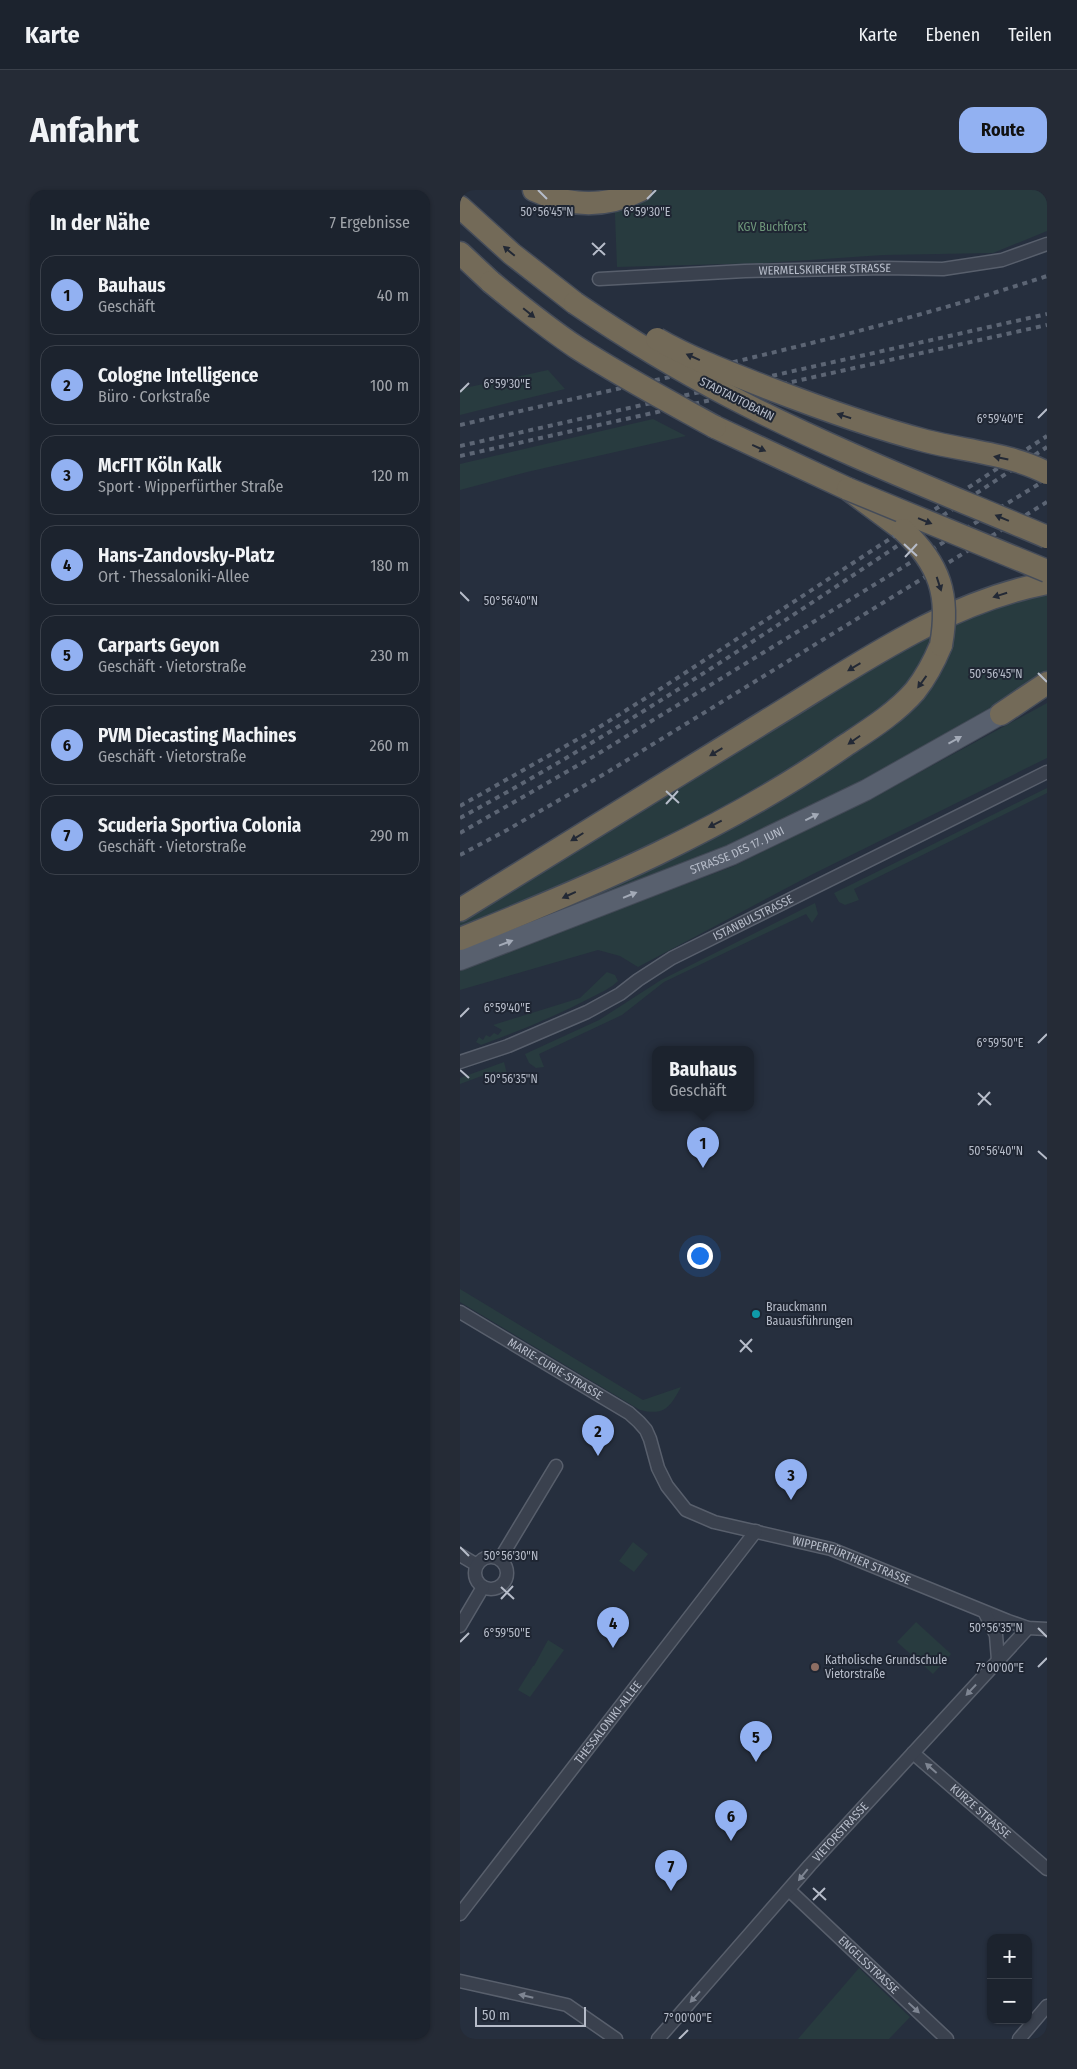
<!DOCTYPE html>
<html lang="de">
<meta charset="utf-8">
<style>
body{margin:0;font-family:"Fira Sans Condensed",sans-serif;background:#252b36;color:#f1f3f6}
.controls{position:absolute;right:15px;bottom:15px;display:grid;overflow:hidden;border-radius:10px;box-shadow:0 1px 4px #0004}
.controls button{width:45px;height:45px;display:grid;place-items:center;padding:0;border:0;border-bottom:1px solid #3a404a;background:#1c232e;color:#f1f3f6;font:25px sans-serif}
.scale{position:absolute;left:15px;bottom:12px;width:111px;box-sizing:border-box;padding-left:5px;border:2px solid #b6bcc9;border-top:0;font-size:14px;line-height:18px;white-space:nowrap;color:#b6bcc9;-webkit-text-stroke:4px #1f2633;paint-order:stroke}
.you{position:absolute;left:239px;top:1065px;width:18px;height:18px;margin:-12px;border:4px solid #fff;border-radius:50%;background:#1a73e8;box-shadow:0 0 0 8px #1a73e833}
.badge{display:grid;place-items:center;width:32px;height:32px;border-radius:50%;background:#92b1f2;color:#111;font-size:16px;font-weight:700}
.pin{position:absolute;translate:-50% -41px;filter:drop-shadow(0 1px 2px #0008)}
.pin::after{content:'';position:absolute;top:26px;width:18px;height:15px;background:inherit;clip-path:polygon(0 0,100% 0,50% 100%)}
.popup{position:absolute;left:192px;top:856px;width:102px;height:65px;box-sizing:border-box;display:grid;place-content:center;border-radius:10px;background:#1c232e;filter:drop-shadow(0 1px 4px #0005);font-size:16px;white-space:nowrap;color:#a0a4aa}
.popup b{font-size:19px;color:#f1f3f6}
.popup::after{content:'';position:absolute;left:50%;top:100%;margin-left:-10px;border:10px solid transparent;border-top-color:#1c232e}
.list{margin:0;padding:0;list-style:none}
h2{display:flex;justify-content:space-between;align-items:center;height:65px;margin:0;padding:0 20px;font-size:21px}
h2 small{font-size:16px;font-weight:400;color:#a0a4aa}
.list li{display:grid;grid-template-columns:32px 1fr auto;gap:15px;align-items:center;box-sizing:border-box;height:80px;margin:0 10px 10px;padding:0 10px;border:1px solid #3a404a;border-radius:15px}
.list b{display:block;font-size:19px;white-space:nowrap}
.list p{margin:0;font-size:16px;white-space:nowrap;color:#a0a4aa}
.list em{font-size:16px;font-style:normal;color:#a0a4aa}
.map{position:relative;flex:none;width:587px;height:1849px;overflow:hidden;border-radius:15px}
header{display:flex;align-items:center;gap:30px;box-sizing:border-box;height:70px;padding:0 25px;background:#1c232e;border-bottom:1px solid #3a404a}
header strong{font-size:24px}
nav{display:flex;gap:28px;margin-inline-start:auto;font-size:18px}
.intro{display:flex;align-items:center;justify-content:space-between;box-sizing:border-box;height:120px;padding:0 30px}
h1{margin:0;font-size:35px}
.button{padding:12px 22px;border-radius:15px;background:#92b1f2;color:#111;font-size:18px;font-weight:700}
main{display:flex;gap:30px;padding:0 30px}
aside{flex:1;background:#1c232e;border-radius:15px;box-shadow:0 1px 4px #0004}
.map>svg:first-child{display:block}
.green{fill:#283b3f}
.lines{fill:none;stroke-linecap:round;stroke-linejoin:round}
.street-casing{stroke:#585f6c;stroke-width:15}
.primary-casing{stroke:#434a57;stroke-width:22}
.highway-casing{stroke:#454c59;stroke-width:25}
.street{stroke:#3a414e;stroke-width:12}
.primary{stroke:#58606e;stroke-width:20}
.highway{stroke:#736a58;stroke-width:22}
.rail{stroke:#5c6574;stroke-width:4;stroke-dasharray:5 5;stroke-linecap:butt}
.highway-bridge-casing{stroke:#454c59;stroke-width:25;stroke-linecap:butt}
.highway-bridge{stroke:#736a58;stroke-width:22}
.oneway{fill:#232935}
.oneway2{fill:#a3aab7}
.oneway3{fill:#7e8592}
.ticks{fill:none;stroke:#b6bcc9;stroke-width:2}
.culture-dot{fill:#0f9aa8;stroke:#1f2633;stroke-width:2}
.education-dot{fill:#8d6e63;stroke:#1f2633;stroke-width:2}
.labels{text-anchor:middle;stroke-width:4;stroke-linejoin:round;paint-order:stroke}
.park-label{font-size:12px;fill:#6f987b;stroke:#1f2633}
.street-label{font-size:12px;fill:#b6bcc9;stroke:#1f2633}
.poi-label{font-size:12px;fill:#b6bcc9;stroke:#1f2633;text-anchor:start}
.ticks-label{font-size:12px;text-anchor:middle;fill:#b6bcc9;stroke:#1f2633;stroke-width:4;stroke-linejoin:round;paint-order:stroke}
</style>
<header>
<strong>Karte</strong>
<nav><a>Karte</a><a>Ebenen</a><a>Teilen</a></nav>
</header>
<div class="intro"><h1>Anfahrt</h1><a class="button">Route</a></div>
<main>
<aside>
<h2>In der Nähe<small>7 Ergebnisse</small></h2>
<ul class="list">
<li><span class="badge">1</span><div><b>Bauhaus</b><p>Geschäft</p></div><em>40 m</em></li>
<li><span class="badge">2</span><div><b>Cologne Intelligence</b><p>Büro · Corkstraße</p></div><em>100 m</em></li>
<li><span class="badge">3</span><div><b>McFIT Köln Kalk</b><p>Sport · Wipperfürther Straße</p></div><em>120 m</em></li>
<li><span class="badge">4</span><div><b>Hans-Zandovsky-Platz</b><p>Ort · Thessaloniki-Allee</p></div><em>180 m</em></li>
<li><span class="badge">5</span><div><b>Carparts Geyon</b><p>Geschäft · Vietorstraße</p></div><em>230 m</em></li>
<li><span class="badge">6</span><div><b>PVM Diecasting Machines</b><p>Geschäft · Vietorstraße</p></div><em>260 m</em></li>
<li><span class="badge">7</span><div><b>Scuderia Sportiva Colonia</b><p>Geschäft · Vietorstraße</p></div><em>290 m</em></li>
</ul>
</aside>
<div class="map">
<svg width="587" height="1849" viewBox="0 0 587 1849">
<rect width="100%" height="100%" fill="#262f3e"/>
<g class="green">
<path d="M154 0H587V41L533 63 423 65 306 73 157 77Z"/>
<path d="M88 180 105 199 0 225V199Z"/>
<path d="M193 229 226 246 67 282 0 300V274Z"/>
<path d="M587 400V483L533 520 361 613 267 656 106 722 0 755 102 716 456 515C484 486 492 468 497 428Z"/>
<path d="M473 441 470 457 460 478 448 492 409 527 356 566 174 667 0 743V730Z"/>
<path d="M587 513V568L353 684 178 777 160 766 138 760 0 800V779L274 676 431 598Z"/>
<path d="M587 598V603L394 699 399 710 385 715 379 712 374 703Z"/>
<path d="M355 713 358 724 352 733 346 724 204 792 162 825 79 864 84 877 76 878 69 873 65 864 139 830 201 790Z"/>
<path d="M147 782 155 785 158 791C151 798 140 803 132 807 96 826 59 841 21 855L16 852 19 847 23 850 26 845 30 847 34 843 38 845 42 840 33 835 120 808Z"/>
<path d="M44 872 47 884 40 890 35 881 0 894V888Z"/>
<path d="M0 1099 183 1210 221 1197C210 1217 205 1226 180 1220L0 1112Z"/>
<path d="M173 1352 188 1364 174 1382 159 1371Z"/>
<path d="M456 1432 491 1464 473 1484 437 1452Z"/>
<path d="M88 1450 104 1460 70 1507 58 1500 73 1476H74Z"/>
<path d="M399 1778 450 1827 429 1849H338Z"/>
</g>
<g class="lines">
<defs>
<g id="street">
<path id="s1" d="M139 89 285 81 424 78 483 79 542 70 587 54"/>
<path id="s2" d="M0 872 48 856 127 822 160 804 178 790 212 768 587 582"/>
<path id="s3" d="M0 1122 169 1223 179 1232 186 1240 190 1249 198 1278 207 1296 226 1320 254 1332 371 1359 548 1431 568 1438 587 1439"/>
<path d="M0 1365 17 1375"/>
<circle cx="31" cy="1383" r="16"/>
<path d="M40 1369 96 1276"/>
<path d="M525 1423 536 1445 538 1470"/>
<path d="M0 1436 23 1397"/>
<path id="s4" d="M453 1563 587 1679"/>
<path id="s5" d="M330 1701 487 1849"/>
<path id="s6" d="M0 1724 296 1341"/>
<path d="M0 1791 107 1815 156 1849"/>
<path id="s7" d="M198 1849 350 1675 568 1438"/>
<path d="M559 1849 587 1816"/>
</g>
<g id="primary">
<path id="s8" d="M0 770 271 665 406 600 541 524"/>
</g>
<g id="highway">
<path d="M74 0C110 17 146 18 181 0"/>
<path d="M0 17 52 64 115 113"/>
<path d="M0 63 31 92"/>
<path d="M255 237 388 299 443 340"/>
<path d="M541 524 587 493"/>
<path d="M0 720C102 656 204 593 306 531 395 477 483 413 587 393"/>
<path d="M0 749C132 696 266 639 383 557 407 541 435 524 455 501 466 487 474 472 481 455"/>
</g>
</defs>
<use href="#street" class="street-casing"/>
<use href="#primary" class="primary-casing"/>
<use href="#highway" class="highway-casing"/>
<use href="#street" class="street"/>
<use href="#primary" class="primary"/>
<use href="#highway" class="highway"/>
<g class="rail">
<path d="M0 235C196 189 395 149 587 86"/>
<path d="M0 256 587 124"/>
<path d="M0 266 587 135"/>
<path d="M0 616 141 536 205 496 587 246"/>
<path d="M0 628C204 518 393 383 587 257"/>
<path d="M0 643 136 565 587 289"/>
<path d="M0 665 47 640 146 583 587 312"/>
</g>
<defs>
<g id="highway-bridge">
<path d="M31 92C59 115 86 137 116 157 161 186 208 211 255 237"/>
<path d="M115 113C165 147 217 179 271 207 373 260 481 302 587 347"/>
<path d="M197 149C232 169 270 183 308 198 360 218 412 237 466 251 506 261 551 264 587 283"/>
<path d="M388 299 587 381"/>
<path d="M443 340C480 374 490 406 481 455"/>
</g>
</defs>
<use href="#highway-bridge" class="highway-bridge-casing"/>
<use href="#highway-bridge" class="highway-bridge"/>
</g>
<defs><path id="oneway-solid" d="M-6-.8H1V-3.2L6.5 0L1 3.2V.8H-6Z" transform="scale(1.25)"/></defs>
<g class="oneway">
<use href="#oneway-solid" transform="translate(49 61) rotate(-140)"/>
<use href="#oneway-solid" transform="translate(69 123) rotate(39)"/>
<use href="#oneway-solid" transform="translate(233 167) rotate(-156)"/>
<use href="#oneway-solid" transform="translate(384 226) rotate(-162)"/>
<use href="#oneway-solid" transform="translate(299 258) rotate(25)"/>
<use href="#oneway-solid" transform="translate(541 268) rotate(-168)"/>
<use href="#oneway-solid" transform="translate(542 328) rotate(-157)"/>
<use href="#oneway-solid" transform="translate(465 331) rotate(22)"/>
<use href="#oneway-solid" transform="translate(479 394) rotate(72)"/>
<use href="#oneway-solid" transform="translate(540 405) rotate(162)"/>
<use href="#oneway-solid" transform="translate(394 477) rotate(149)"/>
<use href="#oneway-solid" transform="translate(462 492) rotate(126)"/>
<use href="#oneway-solid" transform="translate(394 550) rotate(145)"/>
<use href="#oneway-solid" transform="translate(256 562) rotate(149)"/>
<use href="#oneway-solid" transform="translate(255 634) rotate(153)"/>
<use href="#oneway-solid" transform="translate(117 647) rotate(148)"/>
<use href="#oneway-solid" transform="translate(109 705) rotate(155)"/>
</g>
<g class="oneway2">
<use href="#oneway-solid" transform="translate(495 550) rotate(-29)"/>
<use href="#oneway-solid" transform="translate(352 627) rotate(-26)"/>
<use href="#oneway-solid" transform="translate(170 705) rotate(-22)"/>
<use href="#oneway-solid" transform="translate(46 753) rotate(-21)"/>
</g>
<g class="oneway3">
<use href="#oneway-solid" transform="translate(511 1500) rotate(133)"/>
<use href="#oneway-solid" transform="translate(471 1578) rotate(-139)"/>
<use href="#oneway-solid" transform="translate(343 1685) rotate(129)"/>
<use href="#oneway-solid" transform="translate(66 1806) rotate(-167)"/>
<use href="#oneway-solid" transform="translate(235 1807) rotate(132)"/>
<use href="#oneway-solid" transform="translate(454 1818) rotate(43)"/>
</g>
<path class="ticks" d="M78 0 87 9M187 9 196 0M132 53 145 65M133 65 145 53M0 202 9 193M578 228 587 219M444 354 457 366M445 367 457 354M0 402 9 411M578 483 587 492M206 601 219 613M206 614 218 601M0 827 9 818M578 853 587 844M0 880 9 888M518 903 531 915M518 915 530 902M578 961 587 969M280 1150 292 1162M280 1162 292 1149M0 1357 9 1366M41 1397 54 1409M41 1409 53 1396M578 1438 587 1447M0 1452 9 1443M578 1477 587 1468M353 1698 366 1710M353 1710 365 1698M219 1849 228 1840"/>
<circle class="culture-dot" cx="296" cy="1124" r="5"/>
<circle class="education-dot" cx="355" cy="1477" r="5"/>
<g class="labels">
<g class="park-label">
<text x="312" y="41">KGV Buchforst</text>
</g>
<g class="street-label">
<text dy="4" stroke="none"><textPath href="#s1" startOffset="226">WERMELSKIRCHER STRASSE</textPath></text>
<text transform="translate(277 209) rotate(27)" y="4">STADTAUTOBAHN</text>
<text dy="4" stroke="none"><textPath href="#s8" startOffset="298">STRASSE DES 17. JUNI</textPath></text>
<text dy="4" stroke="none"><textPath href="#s2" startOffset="328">ISTANBULSTRASSE</textPath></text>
<text dy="4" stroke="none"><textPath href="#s3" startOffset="111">MARIE-CURIE-STRASSE</textPath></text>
<text dy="4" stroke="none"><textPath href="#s3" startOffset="485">WIPPERFÜRTHER STRASSE</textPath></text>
<text dy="4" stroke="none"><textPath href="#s6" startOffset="242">THESSALONIKI-ALLEE</textPath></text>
<text dy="4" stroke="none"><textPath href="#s4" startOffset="89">KURZE STRASSE</textPath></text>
<text dy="4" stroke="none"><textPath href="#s7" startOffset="276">VIETORSTRASSE</textPath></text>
<text dy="4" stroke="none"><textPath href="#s5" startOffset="108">ENGELSSTRASSE</textPath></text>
</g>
<g class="poi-label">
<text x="306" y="1121">Brauckmann<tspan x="306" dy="14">Bauausführungen</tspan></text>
<text x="365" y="1474">Katholische Grundschule<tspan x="365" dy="14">Vietorstraße</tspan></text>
</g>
</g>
<g class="ticks-label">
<text x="87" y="26">50°56'45"N</text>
<text x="187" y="26">6°59'30"E</text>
<text x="47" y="198">6°59'30"E</text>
<text x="540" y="233">6°59'40"E</text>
<text x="51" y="415">50°56'40"N</text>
<text x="536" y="488">50°56'45"N</text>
<text x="47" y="822">6°59'40"E</text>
<text x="540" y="857">6°59'50"E</text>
<text x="51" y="893">50°56'35"N</text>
<text x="536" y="965">50°56'40"N</text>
<text x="51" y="1370">50°56'30"N</text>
<text x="536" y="1442">50°56'35"N</text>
<text x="47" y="1447">6°59'50"E</text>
<text x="540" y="1482">7°00'00"E</text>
<text x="228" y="1832">7°00'00"E</text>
</g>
</svg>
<div class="controls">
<button>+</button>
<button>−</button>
</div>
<div class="scale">50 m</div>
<div class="you"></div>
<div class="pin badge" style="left:243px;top:978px">1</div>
<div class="popup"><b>Bauhaus</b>Geschäft</div>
<div class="pin badge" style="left:138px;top:1266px">2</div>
<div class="pin badge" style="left:331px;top:1310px">3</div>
<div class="pin badge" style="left:153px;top:1458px">4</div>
<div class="pin badge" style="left:296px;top:1572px">5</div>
<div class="pin badge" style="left:271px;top:1651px">6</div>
<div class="pin badge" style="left:211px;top:1701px">7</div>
</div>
</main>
